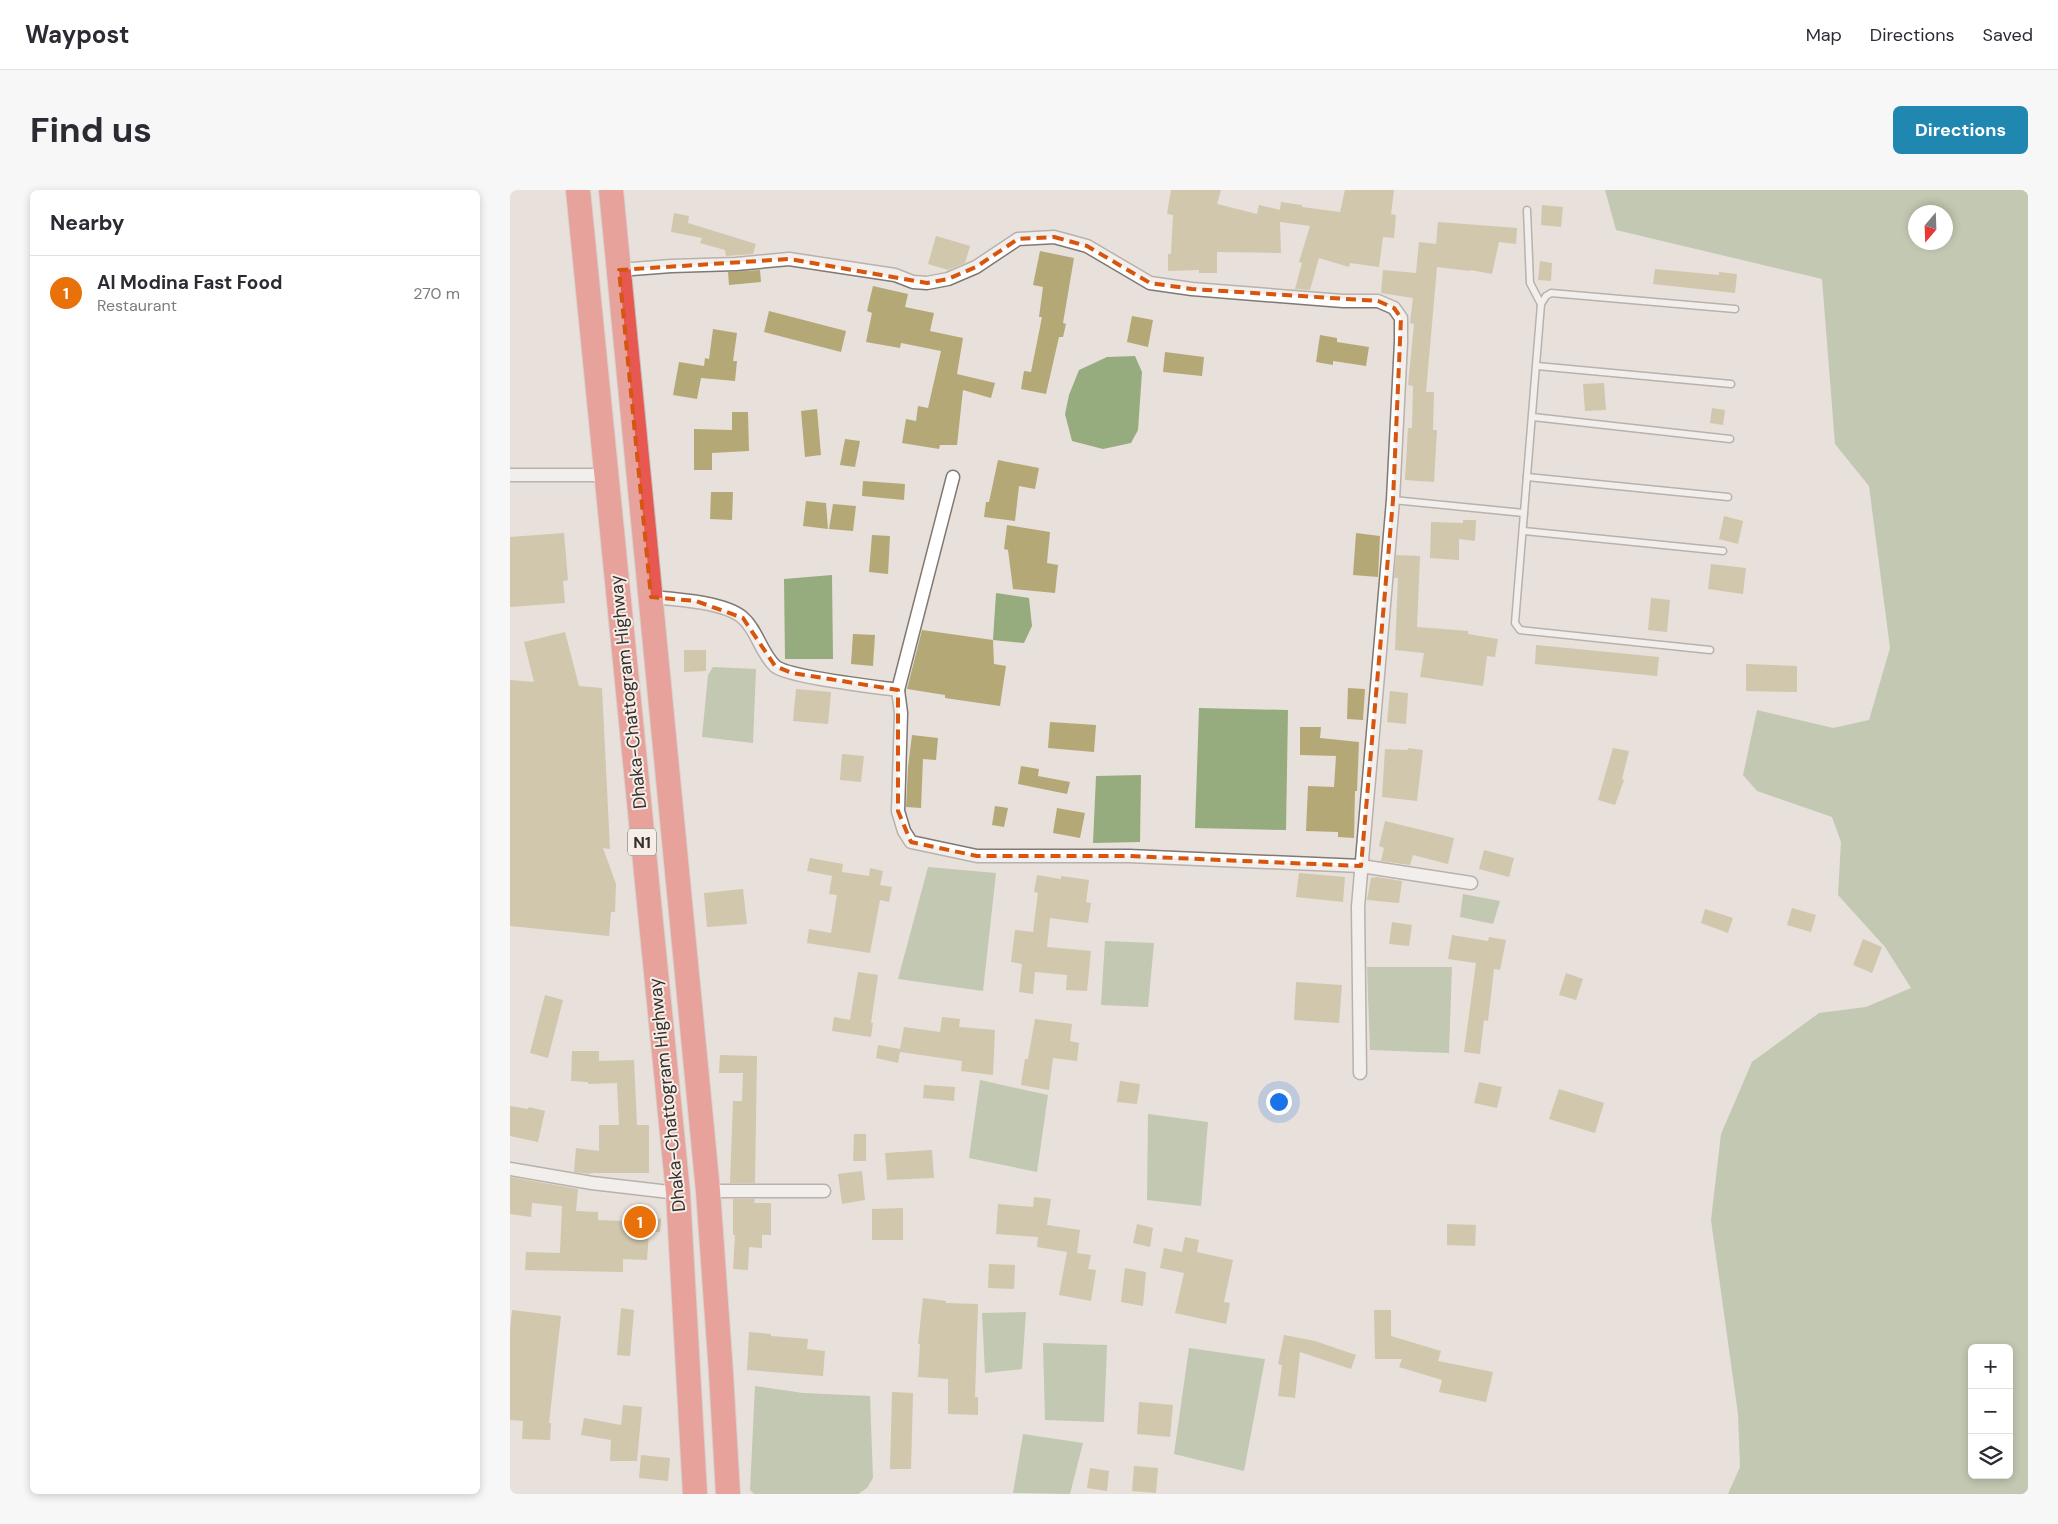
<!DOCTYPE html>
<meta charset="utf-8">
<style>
body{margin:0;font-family:"DM Sans",sans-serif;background:#f7f7f7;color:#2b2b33}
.controls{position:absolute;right:15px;bottom:15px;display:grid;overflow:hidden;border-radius:8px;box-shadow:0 2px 8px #0003}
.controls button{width:45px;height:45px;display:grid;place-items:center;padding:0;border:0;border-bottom:1px solid #e1e1e2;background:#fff;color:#2b2b33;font:25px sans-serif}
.compass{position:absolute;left:1398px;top:15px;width:45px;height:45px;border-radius:50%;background:#fff;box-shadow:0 2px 8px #0003;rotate:199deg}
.you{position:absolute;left:768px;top:911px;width:18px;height:18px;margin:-12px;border:4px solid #fff;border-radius:50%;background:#1a73e8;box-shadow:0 0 0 8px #1a73e833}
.badge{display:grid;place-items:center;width:32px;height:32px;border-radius:50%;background:#2087b0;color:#fff;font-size:16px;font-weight:700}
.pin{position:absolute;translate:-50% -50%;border:2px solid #fff;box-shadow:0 1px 5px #0006}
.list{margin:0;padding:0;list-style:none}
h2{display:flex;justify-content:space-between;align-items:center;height:65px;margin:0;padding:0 20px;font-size:21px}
h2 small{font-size:16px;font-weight:400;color:#7c7c81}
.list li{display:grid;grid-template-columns:32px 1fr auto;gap:15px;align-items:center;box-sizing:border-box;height:75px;padding:0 20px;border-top:1px solid #e1e1e2}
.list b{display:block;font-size:19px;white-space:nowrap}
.list p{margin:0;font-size:16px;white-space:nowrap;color:#7c7c81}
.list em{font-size:16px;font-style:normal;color:#7c7c81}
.icon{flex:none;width:28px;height:28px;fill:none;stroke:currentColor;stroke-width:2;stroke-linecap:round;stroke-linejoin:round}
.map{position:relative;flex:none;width:1518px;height:1304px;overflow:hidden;border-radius:8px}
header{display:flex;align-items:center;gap:30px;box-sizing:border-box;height:70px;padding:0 25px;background:#fff;border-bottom:1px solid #e1e1e2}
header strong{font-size:24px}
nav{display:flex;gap:28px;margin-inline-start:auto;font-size:18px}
.intro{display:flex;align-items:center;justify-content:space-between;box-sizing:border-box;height:120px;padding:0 30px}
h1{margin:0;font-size:35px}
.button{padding:12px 22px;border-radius:8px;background:#2087b0;color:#fff;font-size:18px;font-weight:700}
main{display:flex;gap:30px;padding:0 30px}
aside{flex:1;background:#fff;border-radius:8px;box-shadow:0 2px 8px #0003}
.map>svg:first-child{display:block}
.water{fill:#96ab7e;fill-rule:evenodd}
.building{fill:#b5a877}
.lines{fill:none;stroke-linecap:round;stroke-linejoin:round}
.lane-casing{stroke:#807873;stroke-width:9}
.street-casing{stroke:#807873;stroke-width:15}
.highway-casing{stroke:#c2c1c0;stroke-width:26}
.lane{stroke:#fff;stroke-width:6}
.street{stroke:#fff;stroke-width:12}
.highway{stroke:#e75850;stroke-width:24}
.marked{fill:none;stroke:#d6550f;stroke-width:4;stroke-dasharray:10 6;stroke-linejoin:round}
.labels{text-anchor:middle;stroke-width:4;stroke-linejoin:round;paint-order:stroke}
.shield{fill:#f6ede7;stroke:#6d6865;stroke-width:1}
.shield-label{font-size:16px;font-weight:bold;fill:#322f2d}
.street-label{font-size:18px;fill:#322f2d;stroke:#f6ede7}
</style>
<header>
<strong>Waypost</strong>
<nav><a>Map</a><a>Directions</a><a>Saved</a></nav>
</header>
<div class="intro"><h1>Find us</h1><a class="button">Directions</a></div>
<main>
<aside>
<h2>Nearby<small></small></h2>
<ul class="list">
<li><span class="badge" style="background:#e8710a">1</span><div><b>Al Modina Fast Food</b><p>Restaurant</p></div><em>270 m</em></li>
</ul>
</aside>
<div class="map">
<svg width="1518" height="1304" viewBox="0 0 1518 1304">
<rect width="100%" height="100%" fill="#e8e0da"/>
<g class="water">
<path d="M1095 0H1518V1304H1218L1230 1277 1228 1224 1201 1030 1211 944 1242 872 1309 823 1356 817 1401 798 1375 757 1328 705 1331 652 1322 627 1247 601 1233 585 1247 520 1323 538 1359 530 1380 458 1359 296 1325 254 1312 89 1106 40ZM1406 22H1436V52H1406ZM1462 1158H1499V1285H1462Z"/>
<path d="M625 166 632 182 628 240 621 253 593 259 562 251 555 224 559 205 569 180 597 167Z"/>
<path d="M322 385 323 469H275L274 389Z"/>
<path d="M486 403 519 408 522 436 514 453 483 450Z"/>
<path d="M203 477 246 479 243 553 192 547 198 485Z"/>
<path d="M689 518 778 520 776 640 685 638Z"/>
<path d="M631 585 630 652 583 653 586 586Z"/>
<path d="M418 677 486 683 473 801 388 789Z"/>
<path d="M953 704 990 711 983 734 950 727Z"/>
<path d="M595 751 644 753 638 817 591 815Z"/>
<path d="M857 777H942L939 863 860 860Z"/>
<path d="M470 890 538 905 527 982 459 968Z"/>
<path d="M638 924 698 932 691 1016 637 1010Z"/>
<path d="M516 1122 512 1179 475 1183 472 1123Z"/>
<path d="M533 1153 597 1155 594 1232 535 1230Z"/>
<path d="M679 1158 755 1169 734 1281 664 1264Z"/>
<path d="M245 1196 293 1203 360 1206 363 1288 357 1298 348 1304H244L240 1300Z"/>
<path d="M513 1244 573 1253 560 1304 503 1303Z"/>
</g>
<g class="building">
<path d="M661 0H711L707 14 747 24 749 15 770 20 771 12 792 15V17L830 22 835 0H884L881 24 886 25 884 48 873 47 869 77 840 73 839 77 809 68 800 100 785 99 792 73 789 72 800 36 770 32 771 63 707 62V83H689V80L658 81V64H661L663 25 657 24Z"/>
<path d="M1032 15 1053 17 1051 37 1031 35Z"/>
<path d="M164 23 179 26 178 33 246 54 243 64 216 66 215 60 190 53 192 48 161 42Z"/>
<path d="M928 32 1007 38 1006 54 989 52 982 84 961 80 960 81 927 77 916 202H924L923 240H927L924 292 895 290 898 238H902L903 196 898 195 904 134 900 133 903 108 871 103 873 80 906 83 909 52 926 54Z"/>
<path d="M426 46 460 56 455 73 438 80 418 74Z"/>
<path d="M530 61 564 68 553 133 556 134 553 147H549L536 204 511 199 514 181 521 182 532 127H529L533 97 523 95Z"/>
<path d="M1030 71 1042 73 1041 91 1028 90Z"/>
<path d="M1145 79 1209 85V82L1227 84 1225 103 1143 94Z"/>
<path d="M250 80 251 92 219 95 218 82Z"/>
<path d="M363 96 398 104 395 117 424 123 420 141 453 148 447 184 485 193 481 208 453 200 447 255H430L429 259 392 253 396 229 406 231 408 216 418 218 431 161 391 153 390 158 356 152 362 123 357 121Z"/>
<path d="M259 121 336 141 331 162 254 142Z"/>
<path d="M622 126 643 130 638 157 617 152Z"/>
<path d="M203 139 227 143 223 171H227L225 191 191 188 187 209 163 205 169 172 194 176 195 168 199 169Z"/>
<path d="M810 145 827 148V152L859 157 856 176 823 171V175L806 172Z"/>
<path d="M655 162 694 167 692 186 653 182Z"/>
<path d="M1094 193 1096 220 1075 221 1073 194Z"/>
<path d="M1202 218 1215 220 1213 235 1200 233Z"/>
<path d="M307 219 311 265 295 267 291 221Z"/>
<path d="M222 222H238L239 261 202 263V280H184V239L222 240Z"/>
<path d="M335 249 350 251 345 277 330 275Z"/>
<path d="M488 270 529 278 525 299 509 296 505 331 474 327 476 312H479Z"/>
<path d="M353 291 395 294 394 310 352 306Z"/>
<path d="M201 302H223L222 330 200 329Z"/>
<path d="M296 311 316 313 318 339 293 336Z"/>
<path d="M323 314 346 316 343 341 319 339Z"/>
<path d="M1214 326 1233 331 1228 354 1209 349Z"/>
<path d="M953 330H966L965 351 949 349V370L920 368 921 332 953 333Z"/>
<path d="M497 335 540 342 537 373 548 375 545 403 503 399 498 360 494 359Z"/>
<path d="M54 343 58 390 53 391 55 413 0 417V347Z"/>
<path d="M846 343 870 346 868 387 843 385Z"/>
<path d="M362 345 380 346 378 384 359 382Z"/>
<path d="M886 365 910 366 907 437 958 441V444L988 449 985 467 977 466 973 496 910 487 914 463 885 460 888 388H884Z"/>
<path d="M1201 374 1236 378 1233 404 1198 399Z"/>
<path d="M1141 408 1160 410 1157 442 1138 440Z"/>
<path d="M412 440 483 450 484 474 496 476 490 516 435 508V505L397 499Z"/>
<path d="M55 442 69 496 92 498 100 659 93 658 106 694 105 722H101L99 746 0 736V490L24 492 14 452Z"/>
<path d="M343 444 365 445 363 476 341 474Z"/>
<path d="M1026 455 1149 467 1147 486 1025 474Z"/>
<path d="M174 460H196V481L174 482Z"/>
<path d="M1236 474 1287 476V502L1236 501Z"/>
<path d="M838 498 855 499 853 530 837 529Z"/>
<path d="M286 499 321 502 318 534 283 531Z"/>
<path d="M880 501 898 503 896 534 877 532Z"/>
<path d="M540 532 586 535 584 562 538 558Z"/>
<path d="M790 537H811L810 548 849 552 847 601H845L844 648 828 647V642L796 641 798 596 824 597 826 566 790 565Z"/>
<path d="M402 545 428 548 426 570 413 569 411 618 396 617 398 577Z"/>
<path d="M898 558 913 560 907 611 872 607 875 559 898 560Z"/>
<path d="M1103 558 1119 561 1112 589 1114 590 1105 615 1088 610Z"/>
<path d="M332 564 354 566 351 592 330 590Z"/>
<path d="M511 576 529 579 528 586 560 592 557 604 508 594Z"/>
<path d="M485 616 498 618 494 637 482 635Z"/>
<path d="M547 618 575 623 570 648 543 643Z"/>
<path d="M875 631 944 648 938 674 903 665 900 675 871 671 874 658 869 656Z"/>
<path d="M974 660 1004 668 999 687 969 679Z"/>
<path d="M300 668 333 674 332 682 359 686 360 678 373 681 370 695 382 697 379 712 370 710 360 763 297 753 299 739 321 743 327 705 319 704 322 686 297 681Z"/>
<path d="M789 683 835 687 833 712 786 707Z"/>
<path d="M527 685 551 689V686L579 690 576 712 581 713 578 733 540 728 537 757 581 761 577 801 556 800 557 785 525 782 523 804 509 802 512 774 501 772 505 740 523 742 528 703 524 702Z"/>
<path d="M867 687 892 691 889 713 857 710 861 688Z"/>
<path d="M233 699 237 734 197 737 194 703Z"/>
<path d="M1282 718 1306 725 1301 742 1277 735Z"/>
<path d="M1195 719 1223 728 1218 743 1191 733Z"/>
<path d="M882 732 902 735 899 756 879 754Z"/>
<path d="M942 745 978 751 979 747 996 750 990 780 984 779 978 831 974 830 970 864 954 862 966 773 938 769Z"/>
<path d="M1353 749 1372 757 1362 783 1343 775Z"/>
<path d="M348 782 368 785 361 833H363L361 847 322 841 324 827 340 830Z"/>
<path d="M1056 783 1073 789 1066 810 1049 805Z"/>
<path d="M786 792 832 795 829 833 784 830Z"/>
<path d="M35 805 53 810 38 868 20 863Z"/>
<path d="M432 827 450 829 449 837 485 840 483 885 451 881 452 871 390 862 388 873 366 868 368 855 390 859 394 837 430 842Z"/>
<path d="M525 829 562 834 560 851 569 853 567 871 543 868 539 900 511 895 515 869H518Z"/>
<path d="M62 861H89V871L124 870 127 935H139V983H81L80 984 64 982 66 958 89 961V935H109L107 893 78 894V892L61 891Z"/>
<path d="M210 865 247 866 245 993H220L223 911H232L233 883H209Z"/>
<path d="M610 891 630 894 627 914 607 912Z"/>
<path d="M969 892 992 897 987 918 964 913Z"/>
<path d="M414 895 445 897 444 911 413 908Z"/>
<path d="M1049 899 1094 913 1085 943 1039 929Z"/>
<path d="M0 916 18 919 19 917 35 921 28 952 0 946Z"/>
<path d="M344 944H356V971H343Z"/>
<path d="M422 960 424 988 377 990 375 963Z"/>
<path d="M352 981 355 1010 332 1014 328 984Z"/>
<path d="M0 987 68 999 66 1021 88 1022V1030L113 1031V1028L151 1029 150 1042H139L137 1070 113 1069V1082L15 1080 16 1062 50 1063 52 1016 22 1013 21 1027 0 1024Z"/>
<path d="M524 1007 541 1009 537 1035 570 1040 567 1063 581 1065 578 1079 586 1080 581 1111 549 1105 557 1062 527 1057 528 1047 486 1044 488 1014 523 1017Z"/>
<path d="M223 1009H245L244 1013H261V1045H252V1058L239 1057 238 1080 223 1079 225 1045H223Z"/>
<path d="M393 1018V1050H362V1019Z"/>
<path d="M627 1034 643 1038 640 1057 623 1053Z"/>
<path d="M937 1034 966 1035 965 1056 937 1055Z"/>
<path d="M675 1047 689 1050 687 1062 723 1070 714 1112 720 1113 716 1134 665 1123 674 1083 650 1078 654 1058 672 1062Z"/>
<path d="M479 1074 505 1075 504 1099 478 1098Z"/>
<path d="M615 1078 636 1082 633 1116 611 1112Z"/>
<path d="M413 1108 436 1111V1113L468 1114 465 1207H468V1225L438 1224V1189L408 1187 410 1154H408Z"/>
<path d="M111 1118 124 1120 120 1166 107 1165Z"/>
<path d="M2 1120 51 1126 39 1233H41L40 1250 12 1249 13 1231 0 1230V1139Z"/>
<path d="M864 1120H881V1146L931 1161 928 1171 983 1182 976 1212 929 1202 932 1190 889 1177 892 1169H865Z"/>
<path d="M239 1142 261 1144V1146L298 1149 297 1159 315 1161 313 1186 237 1180Z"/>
<path d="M774 1145 805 1151 846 1165 841 1179 790 1162 785 1208 768 1206 772 1175 768 1174Z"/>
<path d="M382 1202 403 1203 401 1279H380Z"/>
<path d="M629 1212 663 1215 660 1247 627 1244Z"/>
<path d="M113 1215 132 1217 127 1271H100L101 1250 71 1245 74 1228 111 1235Z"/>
<path d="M131 1265 160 1268 158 1291 129 1288Z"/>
<path d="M624 1276 648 1278 646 1303 622 1301Z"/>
<path d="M580 1278 599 1281 597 1301 577 1298Z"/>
</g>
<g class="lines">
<defs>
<g id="lane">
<path d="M1017 20 1020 93 1031 114"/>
<path d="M1027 176 1221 194"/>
<path d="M1023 227 1220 249"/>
<path d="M1017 287 1218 307"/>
<path d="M883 310 1014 323"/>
<path d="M1013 341 1213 361"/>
<path d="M1200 460 1010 440 1005 433 1031 114 1036 106 1041 103 1225 119"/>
</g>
<g id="street">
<path d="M109 80 161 76 226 74 279 69 385 85 403 92 417 93 438 89 466 77 508 49 544 47 577 56 640 93 682 99 833 111H868L884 118 891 128V152L883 310 848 717 850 883"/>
<path d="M0 285H97"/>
<path d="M141 407C164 409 215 412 233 428 247 440 251 463 265 476 277 487 367 497 388 500L391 523 388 621 394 641 401 652 467 666H619L851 676 961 693"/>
<path d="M388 500 443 287"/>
<path d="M0 979 82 993 168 1003"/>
<path d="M198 1001H314"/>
</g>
<g id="highway">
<path d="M68 0 168 1003 185 1304"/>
<path d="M101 0 198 1001 211 1183 218 1304"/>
</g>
</defs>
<use href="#lane" class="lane-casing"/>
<use href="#street" class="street-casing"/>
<use href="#highway" class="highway-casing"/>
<use href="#lane" class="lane"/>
<use href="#street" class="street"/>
<use href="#highway" class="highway"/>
</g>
<path d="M0 0H1518V1304H0ZM544 47 577 56 640 93 682 99 868 111 884 118 891 128 883 310 851 676 619 666H467L401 652 388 621V500L282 483 265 476 233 428 186 411 141 407 109 80 279 69 417 93 438 89 466 77 508 49Z" fill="#e8e0da" fill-opacity=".55" fill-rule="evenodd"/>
<path class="marked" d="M544 47 577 56 640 93 682 99 868 111 884 118 891 128 883 310 851 676 619 666H467L401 652 388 621V500L282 483 265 476 233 428 186 411 141 407 109 80 279 69 417 93 438 89 466 77 508 49Z"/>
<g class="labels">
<rect class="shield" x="118" y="638.5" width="28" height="27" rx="4"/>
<g class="shield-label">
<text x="132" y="658">N1</text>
</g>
<g class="street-label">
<text transform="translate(118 502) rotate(-96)" y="6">Dhaka-Chattogram Highway</text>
<text transform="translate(157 905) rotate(-96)" y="6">Dhaka-Chattogram Highway</text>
</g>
</g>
</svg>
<div class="controls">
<button>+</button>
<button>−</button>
<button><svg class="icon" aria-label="layers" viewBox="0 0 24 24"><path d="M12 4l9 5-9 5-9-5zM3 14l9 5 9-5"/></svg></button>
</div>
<svg class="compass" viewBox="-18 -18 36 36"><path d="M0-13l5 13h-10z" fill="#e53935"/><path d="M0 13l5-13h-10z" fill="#7c7c81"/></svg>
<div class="you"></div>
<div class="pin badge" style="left:130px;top:1032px;background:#e8710a">1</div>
</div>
</main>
